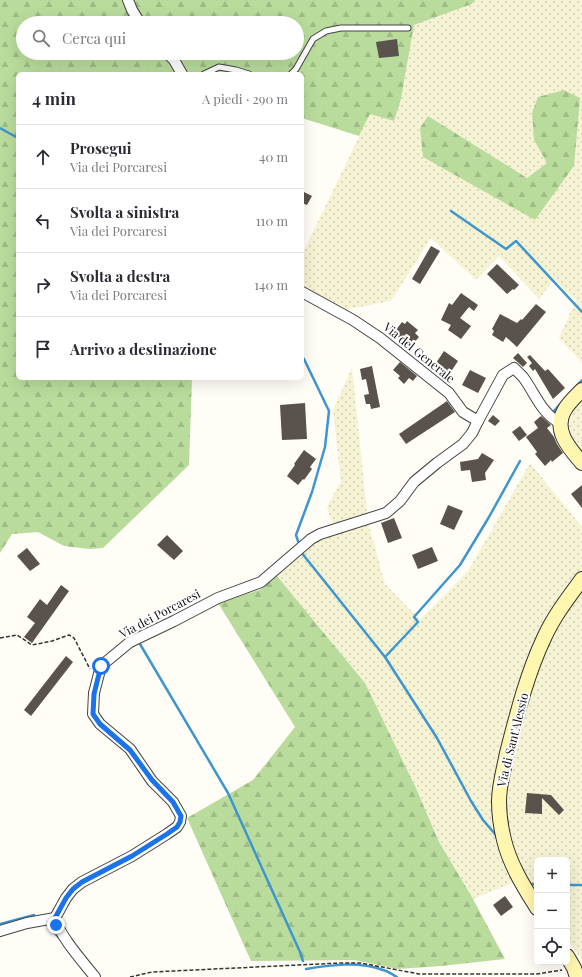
<!DOCTYPE html>
<html lang="it">
<meta charset="utf-8">
<style>
body{margin:0;font-family:"Playfair Display",serif;background:#f7f7f7;color:#2b2b33}
.controls{position:absolute;right:12px;bottom:12px;display:grid;overflow:hidden;border-radius:6px;box-shadow:0 4px 16px #0002}
.controls button{width:36px;height:36px;display:grid;place-items:center;padding:0;border:0;border-bottom:1px solid #e1e1e2;background:#fff;color:#2b2b33;font:20px sans-serif}
.stop{position:absolute;width:12px;height:12px;margin:-9px;border:3px solid #1a73e8;border-radius:50%;background:#fff}
.stop.end{background:#1a73e8;border-color:#fff;box-shadow:0 1px 4px #0008}
.list{margin:0;padding:0;list-style:none}
h2{display:flex;justify-content:space-between;align-items:center;height:52px;margin:0;padding:0 16px;font-size:17px}
h2 small{font-size:13px;font-weight:400;color:#7c7c81}
.list li{display:grid;grid-template-columns:26px 1fr auto;gap:12px;align-items:center;box-sizing:border-box;height:64px;padding:0 16px;border-top:1px solid #e1e1e2}
.list b{display:block;font-size:15px;white-space:nowrap}
.list p{margin:0;font-size:13px;white-space:nowrap;color:#7c7c81}
.list em{font-size:13px;font-style:normal;color:#7c7c81}
.icon{flex:none;width:22px;height:22px;fill:none;stroke:currentColor;stroke-width:2;stroke-linecap:round;stroke-linejoin:round}
.map{position:relative;flex:none;width:582px;height:977px;overflow:hidden}
.search{position:absolute;background:#fff;box-shadow:0 4px 16px #0002;left:16px;top:16px;width:288px;height:44px;display:flex;align-items:center;gap:10px;box-sizing:border-box;padding:0 14px;border-radius:22px;color:#7c7c81;font-size:15px}
.panel{position:absolute;background:#fff;box-shadow:0 4px 16px #0002;left:16px;top:72px;width:288px;height:308px;border-radius:6px}
.map>svg:first-child{display:block}
.farmland{fill:url(#farmland-dots);fill-rule:evenodd}
.forest{fill:url(#forest-firs);fill-rule:evenodd}
.lines{fill:none;stroke-linecap:round;stroke-linejoin:round}
.stream{stroke:#3f96cf;stroke-width:2.5}
.building{fill:#5a524d}
.lane-casing{stroke:#444;stroke-width:7}
.street-casing{stroke:#444;stroke-width:12}
.secondary-casing{stroke:#333;stroke-width:16}
.path{stroke:#333;stroke-width:1.5;stroke-dasharray:4 2;stroke-linecap:butt}
.lane{stroke:#fff;stroke-width:5}
.street{stroke:#fff;stroke-width:10}
.secondary{stroke:#fff6b0;stroke-width:14}
.route{stroke:#1a73e8;stroke-width:5}
.labels{text-anchor:middle;stroke-width:4;stroke-linejoin:round;paint-order:stroke}
.street-label{font-size:12px;fill:#111;stroke:#fff}
</style>
<div class="map">
<svg width="582" height="977" viewBox="0 0 582 977">
<defs>
<pattern id="farmland-dots" width="8" height="8" patternUnits="userSpaceOnUse"><rect width="8" height="8" fill="#f6f3d4"/><path d="M2 2h.1M6 6h.1" fill="none" stroke="#d2cfb5" stroke-width="1.8" stroke-linecap="round"/></pattern>
<pattern id="forest-firs" width="22" height="20" patternUnits="userSpaceOnUse"><rect width="22" height="20" fill="#b9dc9c"/><path d="M5 1l3.5 6h-7zM16 11l3.5 6h-7z" fill="#9ebc85"/></pattern>
</defs>
<rect width="100%" height="100%" fill="#fffdf5"/>
<g class="farmland">
<path d="M475 0H582V363L559 338 576 300 554 280 539 299 499 256 476 280 431 238 391 301 343 310 302 286V255L370 114 394 121 401 99 414 25 472 4ZM428 116 527 178 547 163 534 140 574 166 535 220Z"/>
<path d="M352 368 368 522 385 584 420 620 468 571 530 463 582 527V959L567 940V860H537V893L527 877 473 899 438 840 416 788 365 683 277 576 314 542 335 533 327 507 341 481 333 410Z"/>
<path d="M582 401V448L572 436 569 424 574 409Z"/>
</g>
<g class="forest">
<path d="M0 0H475L472 4 414 25 401 99 394 121 370 114 359 136 302 118V74H18V378H192L189 465 103 548 89 549 64 546 38 532 12 534 0 553ZM23 23H297V53H23Z"/>
<path d="M564 90 580 98 574 166 535 220 423 157 420 128 428 116 527 178 547 163 534 140 532 113 538 97Z"/>
<path d="M277 576 365 683 416 788 438 840 473 899 505 959 441 966 398 969 354 960 251 961 187 818 253 780 295 727 218 603 259 590Z"/>
</g>
<g class="lines">
<g class="stream">
<path d="M0 128 18 138"/>
<path d="M451 211 506 249 516 241 517 242 582 312"/>
<path d="M573 390 582 380"/>
<path d="M553 412 562 402"/>
<path d="M298 541 296 535 312 492 325 447 329 411 304 359 302 357"/>
<path d="M301 552 385 657 437 738 471 801 483 820 495 834 497 838"/>
<path d="M140 644 228 793 300 952 303 961"/>
<path d="M385 657 418 622 414 617 460 565 489 517 520 461"/>
<path d="M528 884H537"/>
<path d="M567 885H582"/>
<path d="M0 924 34 915"/>
<path d="M49 926 60 939"/>
<path d="M306 969C331 965 358 961 383 970 388 971 393 975 397 977"/>
</g>
</g>
<g class="building">
<path d="M397 39 399 56 379 58 376 42Z"/>
<path d="M302 191 312 196 307 205 302 203Z"/>
<path d="M431 246 440 251 420 284 412 279Z"/>
<path d="M497 264 519 285 514 290 513 289 507 294 487 274Z"/>
<path d="M461 293 478 305 474 311 469 307 460 318 471 326 461 339 448 330 451 325 441 320 449 303 452 305Z"/>
<path d="M536 304 546 312 517 347 506 337 503 342 492 335 494 331 492 329 500 314 517 323 521 319 522 320Z"/>
<path d="M407 321 418 330 415 333 419 337 412 345 406 340 404 342 397 336 399 334 395 331 402 322 405 324Z"/>
<path d="M444 351 458 361 450 373 436 363Z"/>
<path d="M518 353 527 363 523 367 513 358Z"/>
<path d="M530 355 545 371 548 369 565 388 553 399 535 369 533 371 529 366 532 363 527 357Z"/>
<path d="M400 362 417 376 413 381 409 378 404 384 398 378 400 376 393 370Z"/>
<path d="M372 366 380 407 371 409 370 404H366L364 395 369 394 366 379 362 380 360 369Z"/>
<path d="M470 370 486 378 478 393 462 385Z"/>
<path d="M447 401 455 412 406 444 399 434Z"/>
<path d="M305 403 307 439 282 440 280 405Z"/>
<path d="M493 415 500 421 495 426 488 421Z"/>
<path d="M541 416 551 425 547 428 554 437 557 444 563 453 552 462 551 460 545 466 535 454 537 452 526 437 538 428 534 422Z"/>
<path d="M520 426 527 435 519 441 512 432Z"/>
<path d="M304 450 316 459 310 467 312 469 304 480 303 479 298 485 287 476 295 465 294 464Z"/>
<path d="M482 453 494 460 485 473 486 480 472 482 470 470 461 471 460 462 478 459Z"/>
<path d="M582 485V508L571 494Z"/>
<path d="M448 505 463 511 454 530 440 524Z"/>
<path d="M394 518 402 538 388 543 381 523Z"/>
<path d="M167 535 183 551 174 560 157 545Z"/>
<path d="M432 547 438 561 418 569 412 555Z"/>
<path d="M27 548 40 564 30 571 17 556Z"/>
<path d="M61 585 69 591 32 643 24 637 35 623 27 617 40 599 47 605Z"/>
<path d="M66 656 73 662 31 716 24 710Z"/>
<path d="M527 793 551 795 564 810 559 815 542 798V814L525 813Z"/>
<path d="M505 896 513 907 501 916 493 905Z"/>
</g>
<g class="lines">
<defs>
<g id="lane">
<path d="M204 74 219 67 236 70 249 74"/>
<path d="M291 74 296 69 313 39 326 31 341 28H408"/>
</g>
<g id="street">
<path d="M128 0 132 10 140 23"/>
<path d="M167 53 174 60 182 74"/>
<path d="M302 292 353 320 380 338 449 393 463 412 478 421 503 375 514 368C517 371 520 374 523 377 535 393 541 413 560 423"/>
<path d="M0 931 27 923 55 918"/>
<path d="M95 977C83 962 59 935 55 918L66 898 73 889 82 882 132 856 167 834 177 827 180 822 181 816 173 802 152 781 130 749 100 724 93 714 94 693 101 666 130 642 174 621 218 598 261 582 311 539 320 534 386 513 400 501 414 482 437 463 463 444 472 433 478 421"/>
</g>
<g id="secondary">
<path d="M582 390C576 396 568 403 564 411 553 431 570 449 582 463"/>
<path d="M537 908C524 887 510 865 504 840 501 828 499 814 499 801 499 785 504 769 507 753 517 714 527 674 544 638 554 616 568 598 582 579"/>
<path d="M567 956 574 968 577 977"/>
</g>
</defs>
<use href="#lane" class="lane-casing"/>
<use href="#street" class="street-casing"/>
<use href="#secondary" class="secondary-casing"/>
<g class="path">
<path d="M0 638 17 635 32 645 52 641 69 635 74 638 90 669"/>
<path d="M130 977 152 972 340 963H361L419 974H537L562 970"/>
</g>
<use href="#lane" class="lane"/>
<use href="#street" class="street"/>
<use href="#secondary" class="secondary"/>
</g>
<g class="lines">
<path class="route" d="M56 925 55 918 66 898 73 889 82 882 132 856 167 834 177 827 180 822 181 816 173 802 152 780 130 750 100 724 93 714 94 694 101 666"/>
</g>
<g class="labels">
<g class="street-label">
<text transform="translate(419 353) rotate(39)" y="4">Via del Generale</text>
<text transform="translate(160 614) rotate(-28)" y="4">Via dei Porcaresi</text>
<text transform="translate(513 740) rotate(-76)" y="4">Via di Sant'Alessio</text>
</g>
</g>
</svg>
<div class="controls">
<button>+</button>
<button>−</button>
<button><svg class="icon" aria-label="locate" viewBox="0 0 24 24"><circle cx="12" cy="12" r="6"/><path d="M12 2v4M12 18v4M2 12h4M18 12h4"/></svg></button>
</div>
<div class="stop" style="left:101px;top:666px"></div>
<div class="stop end" style="left:56px;top:925px"></div>
<div class="search"><svg class="icon" aria-label="search" viewBox="0 0 24 24"><circle cx="10" cy="10" r="6"/><path d="M15 15l6 6"/></svg>Cerca qui</div>
<section class="panel">
<h2>4 min<small>A piedi · 290 m</small></h2>
<ul class="list">
<li><svg class="icon" aria-label="ahead" viewBox="0 0 24 24"><path d="M12 20V5M6 11l6-6 6 6"/></svg><div><b>Prosegui</b><p>Via dei Porcaresi</p></div><em>40 m</em></li>
<li><svg class="icon" aria-label="left" viewBox="0 0 24 24"><path d="M17 20v-9H6M10 6l-5 5 5 5"/></svg><div><b>Svolta a sinistra</b><p>Via dei Porcaresi</p></div><em>110 m</em></li>
<li><svg class="icon" aria-label="right" viewBox="0 0 24 24"><path d="M7 20v-9h11M14 6l5 5-5 5"/></svg><div><b>Svolta a destra</b><p>Via dei Porcaresi</p></div><em>140 m</em></li>
<li><svg class="icon" aria-label="arrive" viewBox="0 0 24 24"><path d="M6 21V4h12l-3 4 3 4H6"/></svg><div><b>Arrivo a destinazione</b></div></li>
</ul>
</section>
</div>
